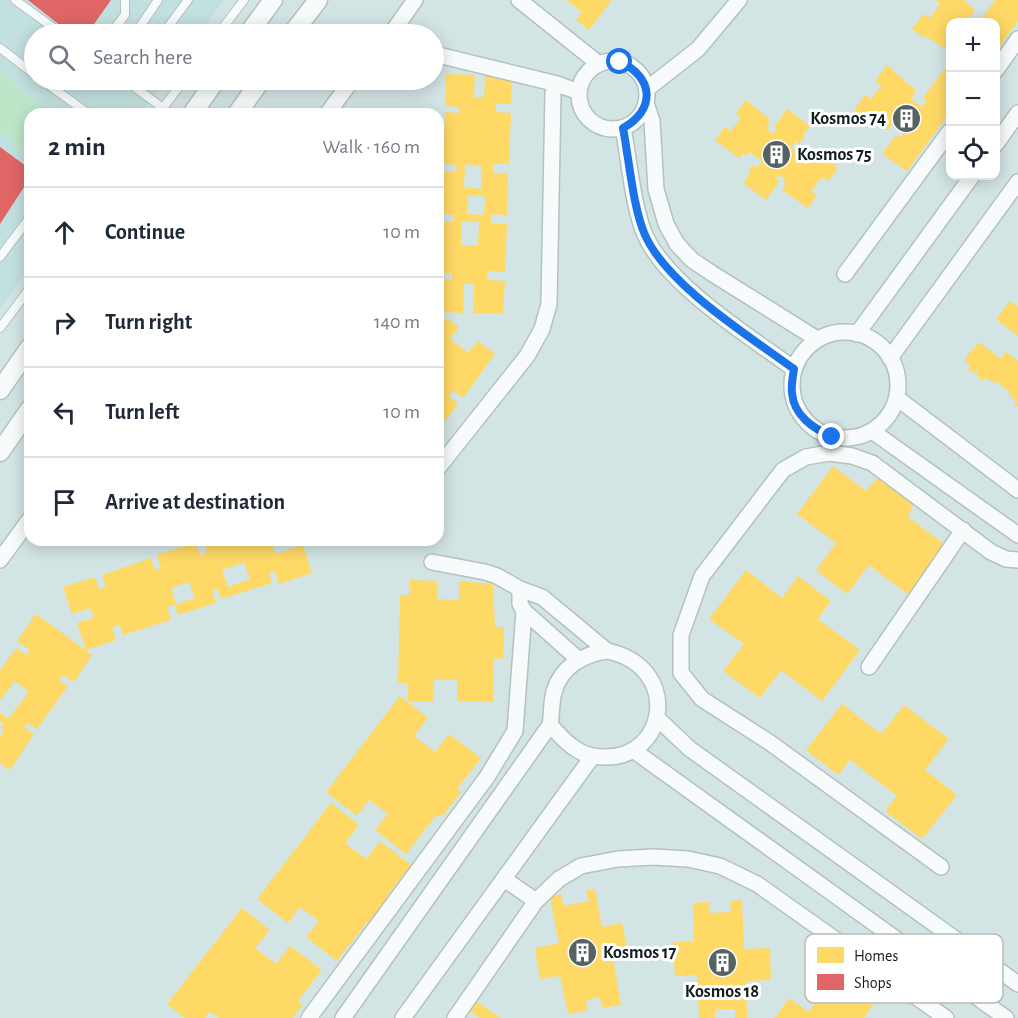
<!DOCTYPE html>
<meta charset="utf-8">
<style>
body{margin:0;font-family:"Alegreya Sans",sans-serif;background:#f6f6f7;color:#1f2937}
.controls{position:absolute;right:18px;top:18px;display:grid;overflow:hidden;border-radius:12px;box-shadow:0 3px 15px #0003}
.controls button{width:54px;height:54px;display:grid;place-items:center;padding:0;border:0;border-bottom:2px solid #e0e1e3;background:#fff;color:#1f2937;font:30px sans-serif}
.stop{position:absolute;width:18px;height:18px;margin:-14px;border:4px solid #1a73e8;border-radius:50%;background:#fff}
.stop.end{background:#1a73e8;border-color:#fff;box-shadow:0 2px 6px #0008}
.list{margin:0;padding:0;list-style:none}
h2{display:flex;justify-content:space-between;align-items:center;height:78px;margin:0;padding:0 24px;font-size:26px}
h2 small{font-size:20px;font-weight:400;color:#747a83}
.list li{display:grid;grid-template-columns:39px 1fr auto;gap:18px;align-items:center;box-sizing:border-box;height:90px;padding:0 24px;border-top:2px solid #e0e1e3}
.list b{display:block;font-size:22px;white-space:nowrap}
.list em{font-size:20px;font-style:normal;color:#747a83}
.icon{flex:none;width:33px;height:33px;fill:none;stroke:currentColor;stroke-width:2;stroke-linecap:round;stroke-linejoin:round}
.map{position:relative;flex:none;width:1018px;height:1018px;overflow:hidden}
.search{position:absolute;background:#fff;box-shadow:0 3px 15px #0003;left:24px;top:24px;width:420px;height:66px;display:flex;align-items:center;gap:15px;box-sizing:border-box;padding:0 21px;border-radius:33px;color:#747a83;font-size:22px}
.panel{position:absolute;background:#fff;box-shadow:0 3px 15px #0003;left:24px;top:108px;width:420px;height:438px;border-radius:18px}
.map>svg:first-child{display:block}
.built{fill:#c2e0df}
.green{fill:#bde6c8}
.homes{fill:#ffd966;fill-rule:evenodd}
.shops{fill:#e06666}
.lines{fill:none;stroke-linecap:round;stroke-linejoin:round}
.service-casing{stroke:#b4c1c1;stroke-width:10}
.minor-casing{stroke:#b4c1c1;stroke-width:18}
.tertiary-casing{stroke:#b4c1c1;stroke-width:21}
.service{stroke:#f8fbfb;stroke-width:8}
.minor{stroke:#f8fbfb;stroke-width:15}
.tertiary{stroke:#f8fbfb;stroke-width:18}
.route{stroke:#1a73e8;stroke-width:8}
.labels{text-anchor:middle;stroke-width:6;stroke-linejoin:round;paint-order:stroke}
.poi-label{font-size:18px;font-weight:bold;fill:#121d1d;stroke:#fff;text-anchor:start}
.key{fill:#fff;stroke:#b8bbbb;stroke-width:1.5}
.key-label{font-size:16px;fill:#121d1d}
</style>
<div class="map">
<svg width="1018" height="1018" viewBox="0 0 1018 1018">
<rect width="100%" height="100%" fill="#d3e4e4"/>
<path class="built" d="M0 0H224L198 34H34V80H165L140 114H30V268L0 309Z"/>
<path class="green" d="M2 73 48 114H30V157L0 131V75Z"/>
<g class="homes">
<path d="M566 0H612L589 30 576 20 582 12Z"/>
<path d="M935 0H964L975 10 969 18 976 22H950V44L946 49 925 36 924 38 912 29 924 14 930 18 940 4Z"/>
<path d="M995 0H1018V21L996 51V22H984L986 20 983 17Z"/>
<path d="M950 61V112L907 171 882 154 896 135 900 138 905 131 893 123 888 130 854 110 865 95 871 99 882 85 875 81 887 65 916 91 911 99 922 107 927 101 923 98Z"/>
<path d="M446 74 475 75 474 97H484L485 75 512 76 511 104H496V112L511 113 509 164H493V173H508L507 215 491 214V223L507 224 505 272 488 271 487 280 505 281 503 314 473 313 474 284H464L463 313 438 312V279L452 280V273H438L440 221 454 222V215L441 214 443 171 456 172 457 165 443 164 445 112 459 113V107L445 106ZM465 164 482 166 481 189 464 187ZM468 195 485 196 484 215 467 214ZM462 221 479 222 478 245H461Z"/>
<path d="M746 100 770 119 767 124 770 126 767 129 773 134 777 129 774 127 787 109 810 126 803 135 805 137 799 144 796 141 791 148 803 156 806 152 810 154 813 150 838 168 828 181 822 177 811 191 817 195 808 208 782 190 786 185 783 182 785 179 779 175 776 179 779 182 766 200 743 183 750 174 748 172 753 165 757 168 762 161 749 152 746 156 743 154 739 158 715 140 725 127 731 131 741 117 736 113Z"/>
<path d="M1010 301 1018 307V336L996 319Z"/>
<path d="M446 318 459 327 450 339 468 353 478 341 495 354 463 398 453 390 449 396 458 404 445 421 438 416V328Z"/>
<path d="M979 342 1001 359 1006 352 1018 361V407L1014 404 1016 400 1008 394 1010 391 1007 388 1006 390 997 381 995 384 986 377 983 381 976 375 978 371 976 370 974 373 968 369 971 365 964 360Z"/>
<path d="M833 466 866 491 880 476 915 500 908 517 947 546 910 596 869 565 847 594 816 570 836 543 797 514Z"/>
<path d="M203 540H289L273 546 275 554 303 545 312 573 279 584 275 571 269 573 272 583 221 599 218 589 212 591 216 603 178 615 175 605 195 598 189 582 171 588 176 604 167 607 171 620 123 635 120 625 112 627 116 640 86 650 77 623 94 618 90 608 72 614 63 587 95 577 99 589 106 587 102 575 151 558 155 570 161 568 157 555 196 542 200 555 207 552ZM244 562 250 579 228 587 222 570Z"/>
<path d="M746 570 782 598 798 576 831 601 818 619 860 650 822 701 781 670 760 698 723 671 744 644 709 619Z"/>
<path d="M410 580 437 581V599L459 600V581L493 584 495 627H504L503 659 494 658 493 702 457 701V680H434L433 701H408V683H398L400 595H409Z"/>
<path d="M36 614 92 655 74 682 63 675 59 680 68 686 37 729 27 723 24 727 34 734 10 770 0 763V736L4 731 1 728 4 724 0 721V712L8 719 29 692 15 681 0 700V671L16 648 26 655 30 650 17 641Z"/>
<path d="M400 696 428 718 414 736 435 752 449 734 481 758 457 789 461 792 442 817 437 814 406 854 375 830 388 814 369 800 357 816 326 792Z"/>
<path d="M842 704 881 734 904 705 949 739 925 770 957 795 922 839 885 811 897 796 850 760 838 775 806 750Z"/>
<path d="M331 803 359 825 345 843 366 859 380 841 411 865 387 896 392 900 373 924 368 921 337 961 306 937 319 921 300 907 288 923 257 899Z"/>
<path d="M595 889 602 927 622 923 629 957 613 959 621 1005 602 1008 600 997 586 1000 588 1010 568 1014 560 976 540 979 535 948 559 943 550 897 561 894 564 906 589 901 586 890Z"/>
<path d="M742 900 744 949 770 948 771 980 746 981 747 1018H735V1009H715V1018H699L697 975 675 976 673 942 694 941 693 903 710 902V913L731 912 730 901Z"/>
<path d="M242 908 270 930 255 948 276 964 290 946 322 970 298 1001 303 1005 292 1018H219L210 1012 205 1018H185L167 1004Z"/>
<path d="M836 972 848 980 842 990 860 1002 866 993 876 1000 864 1018H775L789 998 809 1012Z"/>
<path d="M477 1002 501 1018H480L470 1011Z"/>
</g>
<g class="shops">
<path d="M28 0H111L87 34H71Z"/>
<path d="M0 147 30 169V178L0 224Z"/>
</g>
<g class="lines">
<defs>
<g id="service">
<path d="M15 0 62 34"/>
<path d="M110 34 125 15V0"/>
<path d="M135 34 158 0"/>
<path d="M163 34 188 0"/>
<path d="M218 34 244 0"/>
<path d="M0 48 34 74"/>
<path d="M42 80 89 114"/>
<path d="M125 80 171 114"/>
<path d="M163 108 184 80"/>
<path d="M0 257 30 217"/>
<path d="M0 328 30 288"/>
</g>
<g id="minor">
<path d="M519 0 599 64"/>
<path d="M391 34 415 0"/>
<path d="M434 54 557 84"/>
<circle cx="613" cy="95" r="34"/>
<path d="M996 70 1018 39"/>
<path d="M647 89 698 49 739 0"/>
<path d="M646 103 652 121 656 189 666 224 677 244 692 260 713 274 817 339"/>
<path d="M327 114 352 80"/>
<path d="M623 128C629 159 633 207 645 235 667 285 749 336 794 369"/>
<path d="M996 144 1018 113"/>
<path d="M845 274 950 131"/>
<circle cx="845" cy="385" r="53"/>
<path d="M857 334 972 176"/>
<path d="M890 358 1018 182"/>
<path d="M897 398 1018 490"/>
<path d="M872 431 1018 535"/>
<path d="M438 468 527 356 542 329 549 304 553 94 554 88 557 84 579 92"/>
<path d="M0 560 30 519"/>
<path d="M432 562 485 572 497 576 520 589 542 597 607 651"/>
<path d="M520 589V604L524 611 578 659"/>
<path d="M607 651C682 666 668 760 603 757 593 757 582 754 573 747 564 741 557 732 550 725 552 714 551 702 554 692 561 667 583 654 607 651Z"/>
<path d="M869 667 963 530"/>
<path d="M657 718 690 749 1018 984"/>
<path d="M633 750 1006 1018"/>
<path d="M941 867 769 742 702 699 681 673V635L702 576 783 470 806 457 829 453 852 456 872 463 991 552 1006 559 1018 560"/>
<path d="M504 879 536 901"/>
<path d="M309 1018 487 777 515 731 524 611"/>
<path d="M343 1018 550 725"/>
<path d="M403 1018 592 757"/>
<path d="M455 1018 536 901 559 879 581 866 618 859 653 857 688 859 720 866 757 884 946 1018"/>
</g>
<g id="tertiary">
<path d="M248 34 273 0"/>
<path d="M292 34 318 0"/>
<path d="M192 114 216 80"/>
<path d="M237 114 261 80"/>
<path d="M0 390 30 347"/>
<path d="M0 452 30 409"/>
</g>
</defs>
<use href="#service" class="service-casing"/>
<use href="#minor" class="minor-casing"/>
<use href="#tertiary" class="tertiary-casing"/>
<use href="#service" class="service"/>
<use href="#minor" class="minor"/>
<use href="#tertiary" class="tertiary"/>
</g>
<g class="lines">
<path class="route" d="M620 62C654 77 656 110 623 128 629 159 633 208 645 235 667 285 749 336 794 369 793 376 791 385 792 393 794 416 813 428 832 437"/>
</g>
<defs>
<symbol id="building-disc" viewBox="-11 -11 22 22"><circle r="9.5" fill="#566363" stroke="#fff"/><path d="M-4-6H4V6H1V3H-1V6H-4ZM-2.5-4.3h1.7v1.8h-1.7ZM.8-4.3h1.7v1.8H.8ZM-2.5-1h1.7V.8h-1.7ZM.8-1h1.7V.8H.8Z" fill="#fff"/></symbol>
</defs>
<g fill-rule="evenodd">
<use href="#building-disc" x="890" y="102" width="33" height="33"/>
<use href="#building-disc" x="760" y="138" width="33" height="33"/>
<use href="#building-disc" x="566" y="936" width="33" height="33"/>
<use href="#building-disc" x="706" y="946" width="33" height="33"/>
</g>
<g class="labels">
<g class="poi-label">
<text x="886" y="124" text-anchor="end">Kosmos 74</text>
<text x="797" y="160">Kosmos 75</text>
<text x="603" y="958">Kosmos 17</text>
<text x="722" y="997" text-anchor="middle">Kosmos 18</text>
</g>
</g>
<rect x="805" y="934" width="198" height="69" rx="9" class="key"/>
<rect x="817" y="947" width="27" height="16" fill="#ffd966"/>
<rect x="817" y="974" width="27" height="16" fill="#e06666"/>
<g class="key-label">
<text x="854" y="961">Homes</text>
<text x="854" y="988">Shops</text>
</g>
</svg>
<div class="controls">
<button>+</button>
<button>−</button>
<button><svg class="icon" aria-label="locate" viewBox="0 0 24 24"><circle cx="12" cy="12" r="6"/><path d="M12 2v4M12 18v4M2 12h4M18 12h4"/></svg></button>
</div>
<div class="stop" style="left:620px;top:62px"></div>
<div class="stop end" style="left:832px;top:437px"></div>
<div class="search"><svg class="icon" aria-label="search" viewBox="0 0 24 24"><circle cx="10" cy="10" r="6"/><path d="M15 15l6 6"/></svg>Search here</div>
<section class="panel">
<h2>2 min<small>Walk · 160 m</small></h2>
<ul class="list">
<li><svg class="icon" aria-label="ahead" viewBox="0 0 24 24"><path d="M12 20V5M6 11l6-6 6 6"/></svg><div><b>Continue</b></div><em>10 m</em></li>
<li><svg class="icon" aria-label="right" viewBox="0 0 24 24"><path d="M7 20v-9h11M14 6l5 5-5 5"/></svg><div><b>Turn right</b></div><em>140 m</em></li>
<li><svg class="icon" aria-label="left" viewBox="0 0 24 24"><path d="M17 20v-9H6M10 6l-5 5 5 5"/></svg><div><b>Turn left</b></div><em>10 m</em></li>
<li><svg class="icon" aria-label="arrive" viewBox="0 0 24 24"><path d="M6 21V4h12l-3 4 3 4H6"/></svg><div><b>Arrive at destination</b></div></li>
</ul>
</section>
</div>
